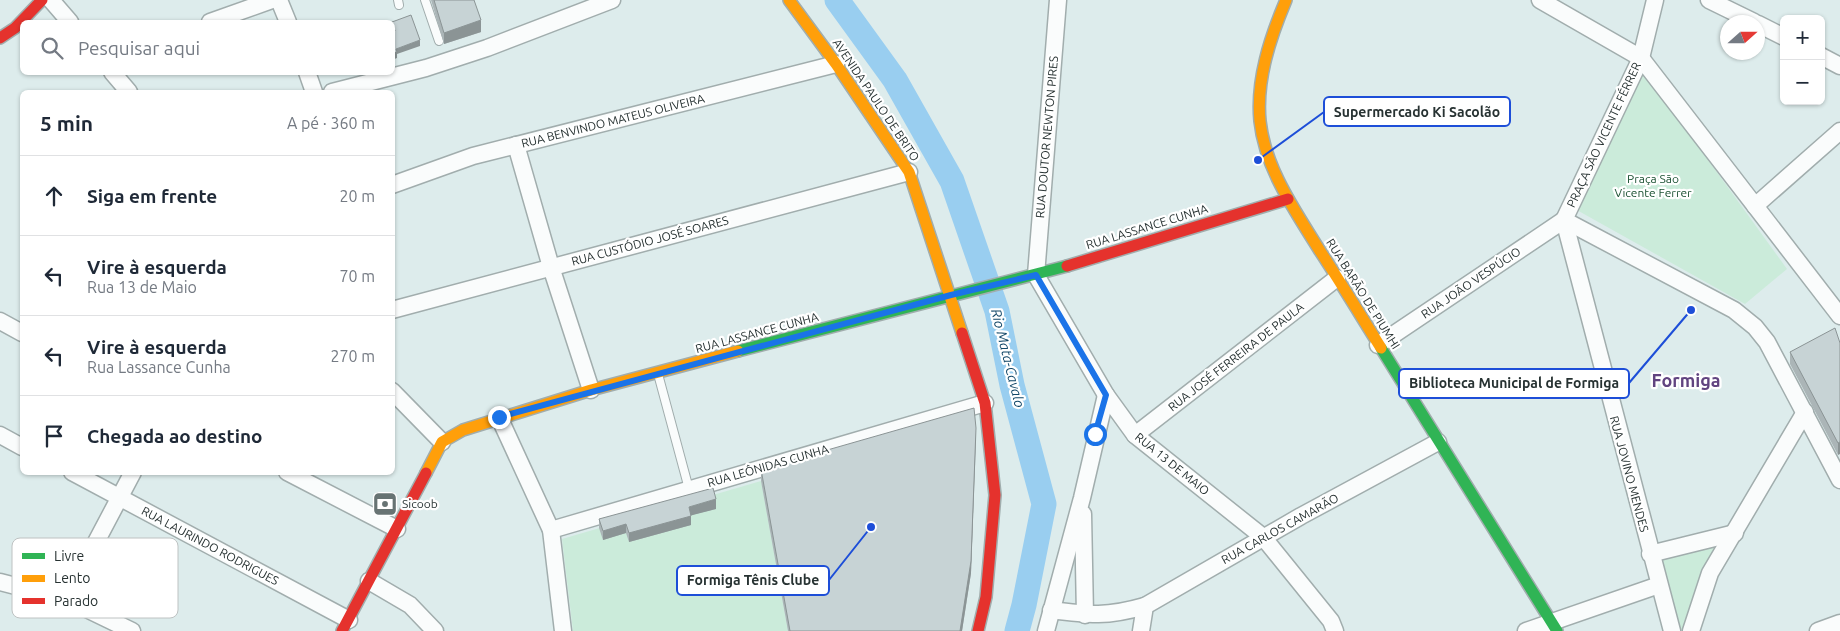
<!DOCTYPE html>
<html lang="pt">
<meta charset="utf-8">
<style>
body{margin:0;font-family:Ubuntu,sans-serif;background:#f2f2f3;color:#1f2937}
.controls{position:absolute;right:15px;top:15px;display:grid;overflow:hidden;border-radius:8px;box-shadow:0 1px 4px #0004}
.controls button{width:45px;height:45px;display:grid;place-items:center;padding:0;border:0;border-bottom:1px solid #e0e1e3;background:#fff;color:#1f2937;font:25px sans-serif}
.compass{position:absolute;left:1720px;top:15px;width:45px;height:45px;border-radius:50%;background:#fff;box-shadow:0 1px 4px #0004;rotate:69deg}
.stop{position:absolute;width:15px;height:15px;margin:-11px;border:4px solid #1a73e8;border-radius:50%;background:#fff}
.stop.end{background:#1a73e8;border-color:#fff;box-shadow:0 1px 5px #0008}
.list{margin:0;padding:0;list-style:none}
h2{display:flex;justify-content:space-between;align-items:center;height:65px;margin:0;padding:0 20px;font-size:21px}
h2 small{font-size:16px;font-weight:400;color:#747a83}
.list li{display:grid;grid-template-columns:32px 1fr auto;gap:15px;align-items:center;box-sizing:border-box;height:80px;padding:0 20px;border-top:1px solid #e0e1e3}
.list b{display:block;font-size:19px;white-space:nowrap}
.list p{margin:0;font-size:16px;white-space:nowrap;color:#747a83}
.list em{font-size:16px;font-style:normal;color:#747a83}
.icon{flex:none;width:28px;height:28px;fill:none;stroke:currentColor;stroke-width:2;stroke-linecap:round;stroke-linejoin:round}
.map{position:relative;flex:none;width:1840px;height:631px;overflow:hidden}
.search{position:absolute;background:#fff;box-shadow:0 1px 4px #0004;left:20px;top:20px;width:375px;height:55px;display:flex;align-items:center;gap:12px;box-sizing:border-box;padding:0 18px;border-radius:8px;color:#747a83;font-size:19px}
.panel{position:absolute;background:#fff;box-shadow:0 1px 4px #0004;left:20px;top:90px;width:375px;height:385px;border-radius:8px}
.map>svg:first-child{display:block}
.green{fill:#cbebda}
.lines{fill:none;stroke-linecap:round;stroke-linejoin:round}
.river{stroke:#99cef0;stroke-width:25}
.lane-casing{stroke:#a1adad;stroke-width:10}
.street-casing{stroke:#a1adad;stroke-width:19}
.fast-casing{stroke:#a1adad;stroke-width:14}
.slow-casing{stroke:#a1adad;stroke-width:14}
.jam-casing{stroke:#a1adad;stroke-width:14}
.lane{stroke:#fafcfc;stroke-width:8}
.street{stroke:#fafcfc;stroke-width:16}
.fast{stroke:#30b455;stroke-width:11}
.slow{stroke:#ff9f0a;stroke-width:11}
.jam{stroke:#e5322d;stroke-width:11}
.wall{fill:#abb5b7}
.shaded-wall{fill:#8b9495}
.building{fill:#c7d3d5;stroke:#8b9495}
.route{stroke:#1a73e8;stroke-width:6}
.labels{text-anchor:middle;stroke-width:4.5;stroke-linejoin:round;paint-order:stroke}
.street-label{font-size:12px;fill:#273232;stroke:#fff}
.park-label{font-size:12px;fill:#1b5132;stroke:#fff}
.poi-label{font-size:12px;fill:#273232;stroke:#fff;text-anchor:start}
.water-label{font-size:14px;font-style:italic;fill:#124768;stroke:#fff}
.district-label{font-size:18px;font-weight:bold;fill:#614480;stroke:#fff}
.key{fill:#fff;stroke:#bec2c2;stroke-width:1}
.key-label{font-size:14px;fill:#273232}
.leader{fill:none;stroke:#1d4ed8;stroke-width:2}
.callout-dot{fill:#1d4ed8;stroke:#fff;stroke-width:2}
.callout{fill:#fff;stroke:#1d4ed8;stroke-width:2}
.callout-label{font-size:14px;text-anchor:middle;font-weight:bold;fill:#273232}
</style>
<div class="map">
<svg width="1840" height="631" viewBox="0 0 1840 631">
<rect width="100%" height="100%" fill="#ddecec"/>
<g class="green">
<path d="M1643 70 1787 269 1745 304 1575 209Z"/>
<path d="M761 481 788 631H573L562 539Z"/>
<path d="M1719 544 1702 570 1685 631H1676L1656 559Z"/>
</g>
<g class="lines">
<path class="river" d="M837 0 895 80 952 181 997 311 1012 385 1044 504 1024 605 1017 631"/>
<defs>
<g id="lane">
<path d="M398 0 399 5"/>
<path d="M425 0 439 41"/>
<path d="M658 374 689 489"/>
</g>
<g id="street">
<path d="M51 0 70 22"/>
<path d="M279 0 288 22"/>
<path d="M1058 0 1036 275 1106 395 1135 435 1263 537 1331 621 1335 631"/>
<path d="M1540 0 1641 58 1840 316"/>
<path d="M1709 0 1754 22"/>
<path d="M210 22 272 0"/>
<path d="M1758 24 1784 37"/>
<path d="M1821 56 1840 66"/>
<path d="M112 72 129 92"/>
<path d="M307 72 314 92"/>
<path d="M332 92 426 68 487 48 612 0"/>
<path d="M516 145 551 267 591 390"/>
<path d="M392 185 473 156 836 64"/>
<path d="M1755 206 1840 131"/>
<path d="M1564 220 1672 631"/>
<path d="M1564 220 1734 310 1755 327 1767 342 1840 480"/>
<path d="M1564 220 1641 58 1655 0"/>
<path d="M392 310 909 172"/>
<path d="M0 321 22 333"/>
<path d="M1378 345 1564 220"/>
<path d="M392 391 442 442"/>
<path d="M499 417 551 530 563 631"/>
<path d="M0 435 22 447"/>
<path d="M1135 435 1337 278"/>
<path d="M72 472 349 620"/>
<path d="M287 472 397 529"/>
<path d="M1083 514 1085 615"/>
<path d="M551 530 985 403"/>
<path d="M1650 554 1735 533"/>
<path d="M369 581 410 605 435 631"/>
<path d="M0 582 66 599 132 631"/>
<path d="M66 599 133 472"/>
<path d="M1051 610C1090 615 1107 617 1145 606"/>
<path d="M1046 631 1082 498 1106 395"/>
<path d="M1141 631 1145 606 1301 516 1438 442"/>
<path d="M1526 631 1659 585"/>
<path d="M1691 631 1710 573 1805 412"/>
<path d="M1818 631 1840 623"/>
</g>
<g id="fast">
<path d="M1381 348 1557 631"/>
<path d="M738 351 1067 266"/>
</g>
<g id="slow">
<path d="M789 0 836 64 909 172 962 333"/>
<path d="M1286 0C1270 38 1256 80 1260 121 1265 169 1296 212 1320 251 1341 283 1361 316 1381 348"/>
<path d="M426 473 442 442 463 430 591 390 738 351"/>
</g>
<g id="jam">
<path d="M0 38 15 28 42 0"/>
<path d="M1067 266 1288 199"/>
<path d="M962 333 985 403 995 495 986 597 978 631"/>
<path d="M342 631 426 473"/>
</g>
</defs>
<use href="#lane" class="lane-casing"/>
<use href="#street" class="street-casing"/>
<use href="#fast" class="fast-casing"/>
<use href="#slow" class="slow-casing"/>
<use href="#jam" class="jam-casing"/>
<use href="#lane" class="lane"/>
<use href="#street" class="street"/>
<use href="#fast" class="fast"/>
<use href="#slow" class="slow"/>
<use href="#jam" class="jam"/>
</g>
<g class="wall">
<path d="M431 0H474L481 32 444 44Z"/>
<path d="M1840 343 1838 455 1790 364V352Z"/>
<path d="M976 440 971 573 962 631H788L761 481V469Z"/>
<path d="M716 509 691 515V525L629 542 626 533 603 540 599 528V519Z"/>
</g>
<g class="shaded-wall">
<path d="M481 20V32L444 44V33Z"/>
<path d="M420 40V46L397 54V58L392 60V54L396 49Z"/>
<path d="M976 428 971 573 962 631H960Z"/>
<path d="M1840 442V454L1838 455V443Z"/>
<path d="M716 499V509L689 516V507Z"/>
<path d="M691 516V525L629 542V533Z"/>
<path d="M626 524V533L603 540V531Z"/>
</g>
<g class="building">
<path d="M434 0H474L481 20 444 33Z"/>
<path d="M411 15 420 40 396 49 397 52 392 54V32L395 31 392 22Z"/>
<path d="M1835 328 1840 343V442L1838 443 1790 352Z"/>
<path d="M974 408 976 428 971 561 960 631H790L761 469Z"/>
<path d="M713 488 716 499 689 507 691 516 629 533 626 524 603 531 599 519Z"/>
</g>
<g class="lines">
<path class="route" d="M499 417 951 295 1036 275 1106 395 1095 434"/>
</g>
<defs>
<symbol id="bank-square" viewBox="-11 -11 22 22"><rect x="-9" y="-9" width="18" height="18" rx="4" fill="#677373" stroke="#fff"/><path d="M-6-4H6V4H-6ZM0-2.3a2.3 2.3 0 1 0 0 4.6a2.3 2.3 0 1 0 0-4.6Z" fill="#fff"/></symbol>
</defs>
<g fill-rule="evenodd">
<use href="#bank-square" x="371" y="490" width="28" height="28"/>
</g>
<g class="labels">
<g class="street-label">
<text transform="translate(876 100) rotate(56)" y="4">AVENIDA PAULO DE BRITO</text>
<text transform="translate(613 121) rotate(-14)" y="4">RUA BENVINDO MATEUS OLIVEIRA</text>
<text transform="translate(1604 135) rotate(-65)" y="4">PRAÇA SÃO VICENTE FÉRRER</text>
<text transform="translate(1047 137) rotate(-85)" y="4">RUA DOUTOR NEWTON PIRES</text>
<text transform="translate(1147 227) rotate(-17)" y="4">RUA LASSANCE CUNHA</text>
<text transform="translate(650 241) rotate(-15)" y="4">RUA CUSTÓDIO JOSÉ SOARES</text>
<text transform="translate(1471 283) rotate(-34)" y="4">RUA JOÃO VESPÚCIO</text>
<text transform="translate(1363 294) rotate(58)" y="4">RUA BARÃO DE PIUMHI</text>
<text transform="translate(757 333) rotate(-15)" y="4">RUA LASSANCE CUNHA</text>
<text transform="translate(1236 357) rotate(-38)" y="4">RUA JOSÉ FERREIRA DE PAULA</text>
<text transform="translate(1172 464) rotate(39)" y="4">RUA 13 DE MAIO</text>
<text transform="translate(768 466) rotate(-16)" y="4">RUA LEÔNIDAS CUNHA</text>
<text transform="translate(1629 474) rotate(75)" y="4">RUA JOVINO MENDES</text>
<text transform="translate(1280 529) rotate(-29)" y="4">RUA CARLOS CAMARÃO</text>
<text transform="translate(210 546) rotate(28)" y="4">RUA LAURINDO RODRIGUES</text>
</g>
<g class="park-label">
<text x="1653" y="183">Praça São<tspan x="1653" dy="14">Vicente Ferrer</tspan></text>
</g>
<g class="poi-label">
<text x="402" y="508">Sicoob</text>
</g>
<g class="water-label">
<text transform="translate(1008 358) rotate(76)" y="5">Rio Mata-Cavalo</text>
</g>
<g class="district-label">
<text x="1686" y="387">Formiga</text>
</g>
</g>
<rect x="12" y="538" width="166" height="80" rx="8" class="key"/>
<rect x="22" y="553" width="23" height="6" fill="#30b455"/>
<rect x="22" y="575" width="23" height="7" fill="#ff9f0a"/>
<rect x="22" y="598" width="23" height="6" fill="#e5322d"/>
<g class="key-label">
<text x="54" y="561">Livre</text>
<text x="54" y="583">Lento</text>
<text x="54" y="606">Parado</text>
</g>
<path class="leader" d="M1258 160L1324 112M1691 310L1629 383M871 527L829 580"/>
<g class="callout-dot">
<circle cx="1258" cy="160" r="5"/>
<circle cx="1691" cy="310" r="5"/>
<circle cx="871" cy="527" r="5"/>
</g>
<g class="callout">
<rect x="1324" y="97" width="186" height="29" rx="5"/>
<rect x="1399" y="369" width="230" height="29" rx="5"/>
<rect x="677" y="566" width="152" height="29" rx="5"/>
</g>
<g class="callout-label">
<text x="1417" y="117">Supermercado Ki Sacolão</text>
<text x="1514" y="388">Biblioteca Municipal de Formiga</text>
<text x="753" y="585">Formiga Tênis Clube</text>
</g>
</svg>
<div class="controls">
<button>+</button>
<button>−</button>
</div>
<svg class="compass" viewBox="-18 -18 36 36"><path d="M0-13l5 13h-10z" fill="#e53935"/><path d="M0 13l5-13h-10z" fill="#747a83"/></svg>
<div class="stop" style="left:1095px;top:434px"></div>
<div class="stop end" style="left:499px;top:417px"></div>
<div class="search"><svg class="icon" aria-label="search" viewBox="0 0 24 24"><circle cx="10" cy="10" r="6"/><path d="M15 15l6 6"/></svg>Pesquisar aqui</div>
<section class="panel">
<h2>5 min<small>A pé · 360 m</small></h2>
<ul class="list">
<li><svg class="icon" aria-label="ahead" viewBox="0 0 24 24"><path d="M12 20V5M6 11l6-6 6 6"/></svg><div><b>Siga em frente</b></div><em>20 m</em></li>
<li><svg class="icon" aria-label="left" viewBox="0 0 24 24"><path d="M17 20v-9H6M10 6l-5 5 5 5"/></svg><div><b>Vire à esquerda</b><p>Rua 13 de Maio</p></div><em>70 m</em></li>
<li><svg class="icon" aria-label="left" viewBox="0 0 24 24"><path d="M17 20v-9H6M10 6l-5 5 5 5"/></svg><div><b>Vire à esquerda</b><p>Rua Lassance Cunha</p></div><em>270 m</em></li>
<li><svg class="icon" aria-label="arrive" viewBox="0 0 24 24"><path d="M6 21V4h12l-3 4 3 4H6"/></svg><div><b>Chegada ao destino</b></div></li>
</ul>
</section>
</div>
